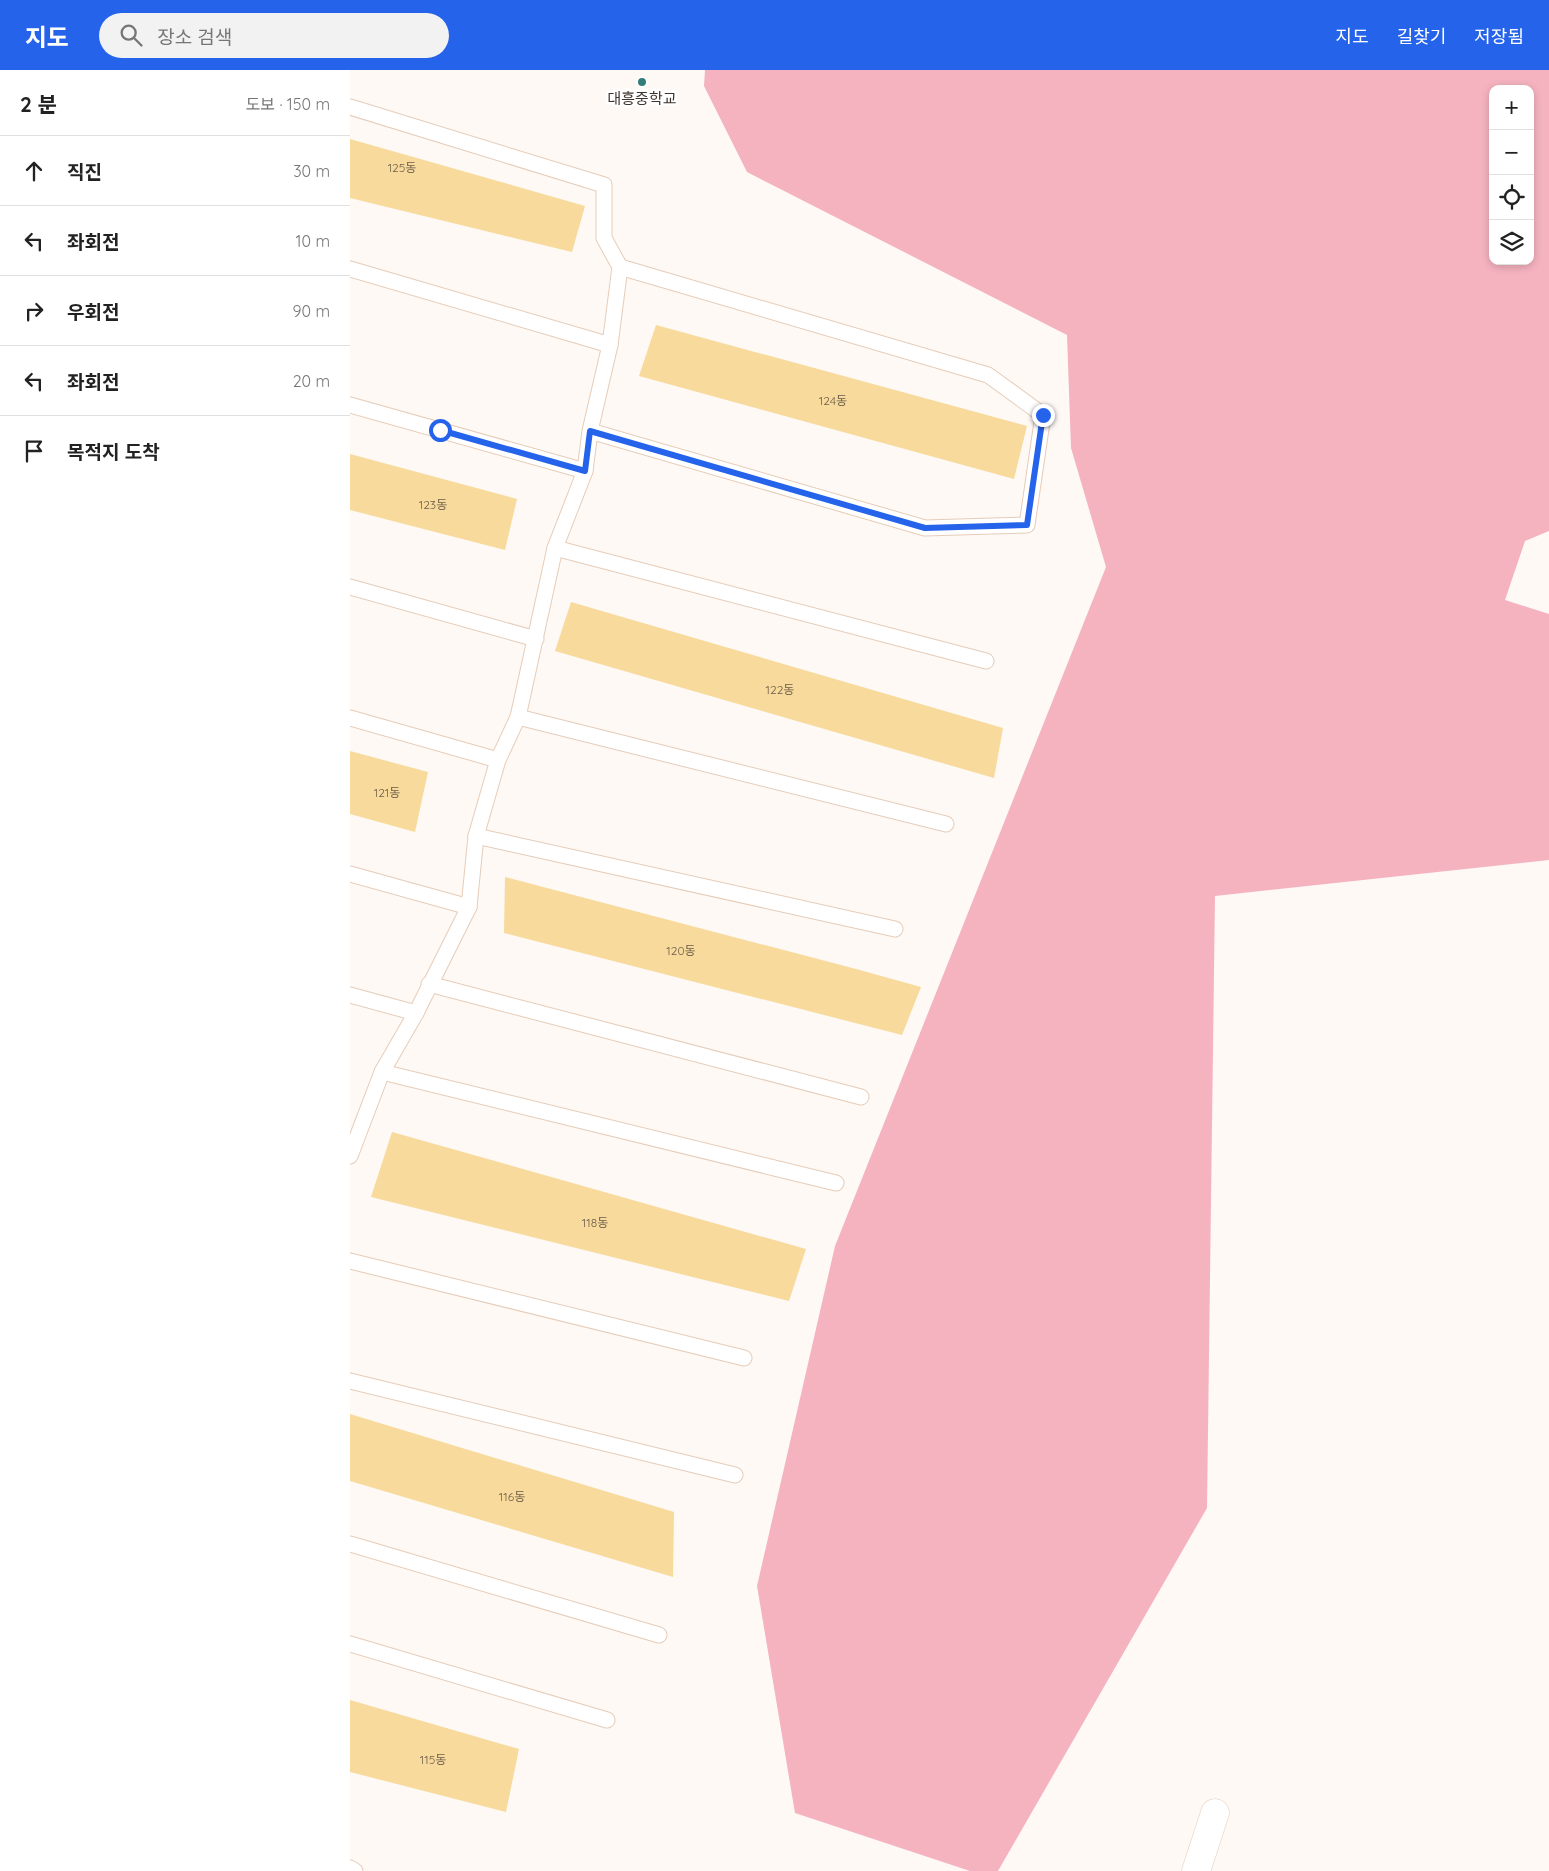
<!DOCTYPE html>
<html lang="ko">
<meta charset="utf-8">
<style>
body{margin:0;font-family:Quicksand,"Noto Sans KR",sans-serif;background:#f2f2f2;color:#222}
.controls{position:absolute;right:15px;top:15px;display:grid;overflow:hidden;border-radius:10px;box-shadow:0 2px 8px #0003}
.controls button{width:45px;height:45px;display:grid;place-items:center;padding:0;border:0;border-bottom:1px solid #e0e0e0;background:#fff;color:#222;font:25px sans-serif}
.stop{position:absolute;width:15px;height:15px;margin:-11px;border:4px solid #2563eb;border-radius:50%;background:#fff}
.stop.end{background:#2563eb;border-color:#fff;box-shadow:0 1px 5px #0008}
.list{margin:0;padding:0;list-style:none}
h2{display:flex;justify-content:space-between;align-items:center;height:65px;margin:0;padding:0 20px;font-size:21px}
h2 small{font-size:16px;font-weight:400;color:#767676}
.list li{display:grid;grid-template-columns:32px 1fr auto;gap:15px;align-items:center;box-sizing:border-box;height:70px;padding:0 20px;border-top:1px solid #e0e0e0}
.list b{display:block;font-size:19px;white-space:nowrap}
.list em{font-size:16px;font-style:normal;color:#767676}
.icon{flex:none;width:28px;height:28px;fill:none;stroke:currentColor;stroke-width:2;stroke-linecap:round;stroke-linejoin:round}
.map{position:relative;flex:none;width:1199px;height:1801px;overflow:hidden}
header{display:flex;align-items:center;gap:30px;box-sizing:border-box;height:70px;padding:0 25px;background:#2563eb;color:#fff}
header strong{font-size:24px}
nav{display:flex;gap:28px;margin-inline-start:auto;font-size:18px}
.search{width:350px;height:45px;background:#f2f2f2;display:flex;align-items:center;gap:12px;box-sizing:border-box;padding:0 18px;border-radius:28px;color:#767676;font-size:19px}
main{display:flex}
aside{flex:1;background:#fff}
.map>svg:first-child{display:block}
.green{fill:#f5b3bf;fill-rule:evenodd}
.building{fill:#f7da9c}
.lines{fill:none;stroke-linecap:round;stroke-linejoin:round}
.lane-casing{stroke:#e6ccb8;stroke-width:17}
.street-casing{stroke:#e6ccb8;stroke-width:29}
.lane{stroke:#fff;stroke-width:15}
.street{stroke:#fff;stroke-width:28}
.route{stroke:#2563eb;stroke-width:6}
.poi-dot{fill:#337c78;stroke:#fff;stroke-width:2}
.labels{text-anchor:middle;stroke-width:5;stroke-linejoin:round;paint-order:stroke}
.number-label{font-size:12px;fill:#6d5e48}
.poi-label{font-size:15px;fill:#3f342c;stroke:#fff}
</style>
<header>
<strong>지도</strong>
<div class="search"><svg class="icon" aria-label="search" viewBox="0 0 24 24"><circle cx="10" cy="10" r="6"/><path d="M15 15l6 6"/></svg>장소 검색</div>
<nav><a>지도</a><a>길찾기</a><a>저장됨</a></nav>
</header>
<main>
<aside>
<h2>2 분<small>도보 · 150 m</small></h2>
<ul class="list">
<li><svg class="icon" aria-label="ahead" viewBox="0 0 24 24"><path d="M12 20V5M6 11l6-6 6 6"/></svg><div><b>직진</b></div><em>30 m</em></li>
<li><svg class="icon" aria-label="left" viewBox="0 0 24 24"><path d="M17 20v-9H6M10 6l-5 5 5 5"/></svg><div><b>좌회전</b></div><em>10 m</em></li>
<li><svg class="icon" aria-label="right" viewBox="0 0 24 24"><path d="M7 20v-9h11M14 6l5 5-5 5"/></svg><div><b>우회전</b></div><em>90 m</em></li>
<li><svg class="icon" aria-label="left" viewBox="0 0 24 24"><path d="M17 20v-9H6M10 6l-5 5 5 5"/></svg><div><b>좌회전</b></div><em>20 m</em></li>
<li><svg class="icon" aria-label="arrive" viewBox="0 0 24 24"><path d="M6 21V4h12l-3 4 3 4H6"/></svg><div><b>목적지 도착</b></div></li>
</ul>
</aside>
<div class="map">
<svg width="1199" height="1801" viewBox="0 0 1199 1801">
<rect width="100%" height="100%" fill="#fef9f5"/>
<path class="green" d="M355 0H1199V461L1175 471 1155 530 1199 544V790L865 826 857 1438 648 1801H620L445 1743 407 1516 485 1176 756 497 721 378 717 265 397 102 354 16ZM1143 19H1180V191H1143Z"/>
<g class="building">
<path d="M0 69 235 136 222 182 0 128Z"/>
<path d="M306 255 677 356 664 409 289 306Z"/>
<path d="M0 384 167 429 155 480 0 440Z"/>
<path d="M221 532 653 658 644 708 205 581Z"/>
<path d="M0 681 78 702 65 762 0 744Z"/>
<path d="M155 807 506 899 571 917 552 965 154 863Z"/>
<path d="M42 1062 456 1179 439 1231 21 1127Z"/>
<path d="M0 1344 324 1442 323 1507 0 1411Z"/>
<path d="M0 1630 169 1679 156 1742 0 1702Z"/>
</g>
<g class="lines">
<defs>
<g id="lane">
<path d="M0 37 254 115V168L270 197"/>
<path d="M0 199 260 275"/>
<path d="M0 335 235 401"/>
<path d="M205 478 636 591"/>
<path d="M0 517 186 569"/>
<path d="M168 647 596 754"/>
<path d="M0 648 148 690"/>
<path d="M126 766 545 859"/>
<path d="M0 804 119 837"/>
<path d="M79 914 511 1027"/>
<path d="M0 925 66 943"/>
<path d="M32 1002 486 1113"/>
<path d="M0 1086 32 1002 66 943 119 837 126 766 148 690 168 647 205 478 235 401 240 361 260 275 270 197 638 305 693 345 677 455 575 458 240 361"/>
<path d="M0 1191 394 1288"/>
<path d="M0 1311 385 1405"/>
<path d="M0 1474 309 1565"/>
<path d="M0 1574 257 1650"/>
<path d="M0 1798 5 1801"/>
</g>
<path id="street" d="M846 1801 865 1743"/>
</defs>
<use href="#lane" class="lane-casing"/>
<use href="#street" class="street-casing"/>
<use href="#lane" class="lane"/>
<use href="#street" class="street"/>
</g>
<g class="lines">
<path class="route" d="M90 360 235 401 240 361 575 458 677 455 693 345"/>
</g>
<circle class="poi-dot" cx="292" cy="12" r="5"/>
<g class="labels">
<g class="number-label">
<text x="52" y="102">125동</text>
<text x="483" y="335">124동</text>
<text x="83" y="439">123동</text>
<text x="430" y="624">122동</text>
<text x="37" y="727">121동</text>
<text x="331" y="885">120동</text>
<text x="245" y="1157">118동</text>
<text x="162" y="1431">116동</text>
<text x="83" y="1694">115동</text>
</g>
<g class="poi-label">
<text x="292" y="34">대흥중학교</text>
</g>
</g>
</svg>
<div class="controls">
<button>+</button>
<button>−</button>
<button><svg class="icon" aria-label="locate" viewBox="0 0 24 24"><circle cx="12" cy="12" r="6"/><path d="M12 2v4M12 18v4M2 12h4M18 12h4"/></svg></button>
<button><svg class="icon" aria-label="layers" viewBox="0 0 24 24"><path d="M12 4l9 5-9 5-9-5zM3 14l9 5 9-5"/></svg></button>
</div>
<div class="stop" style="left:90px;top:360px"></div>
<div class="stop end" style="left:693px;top:345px"></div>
</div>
</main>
